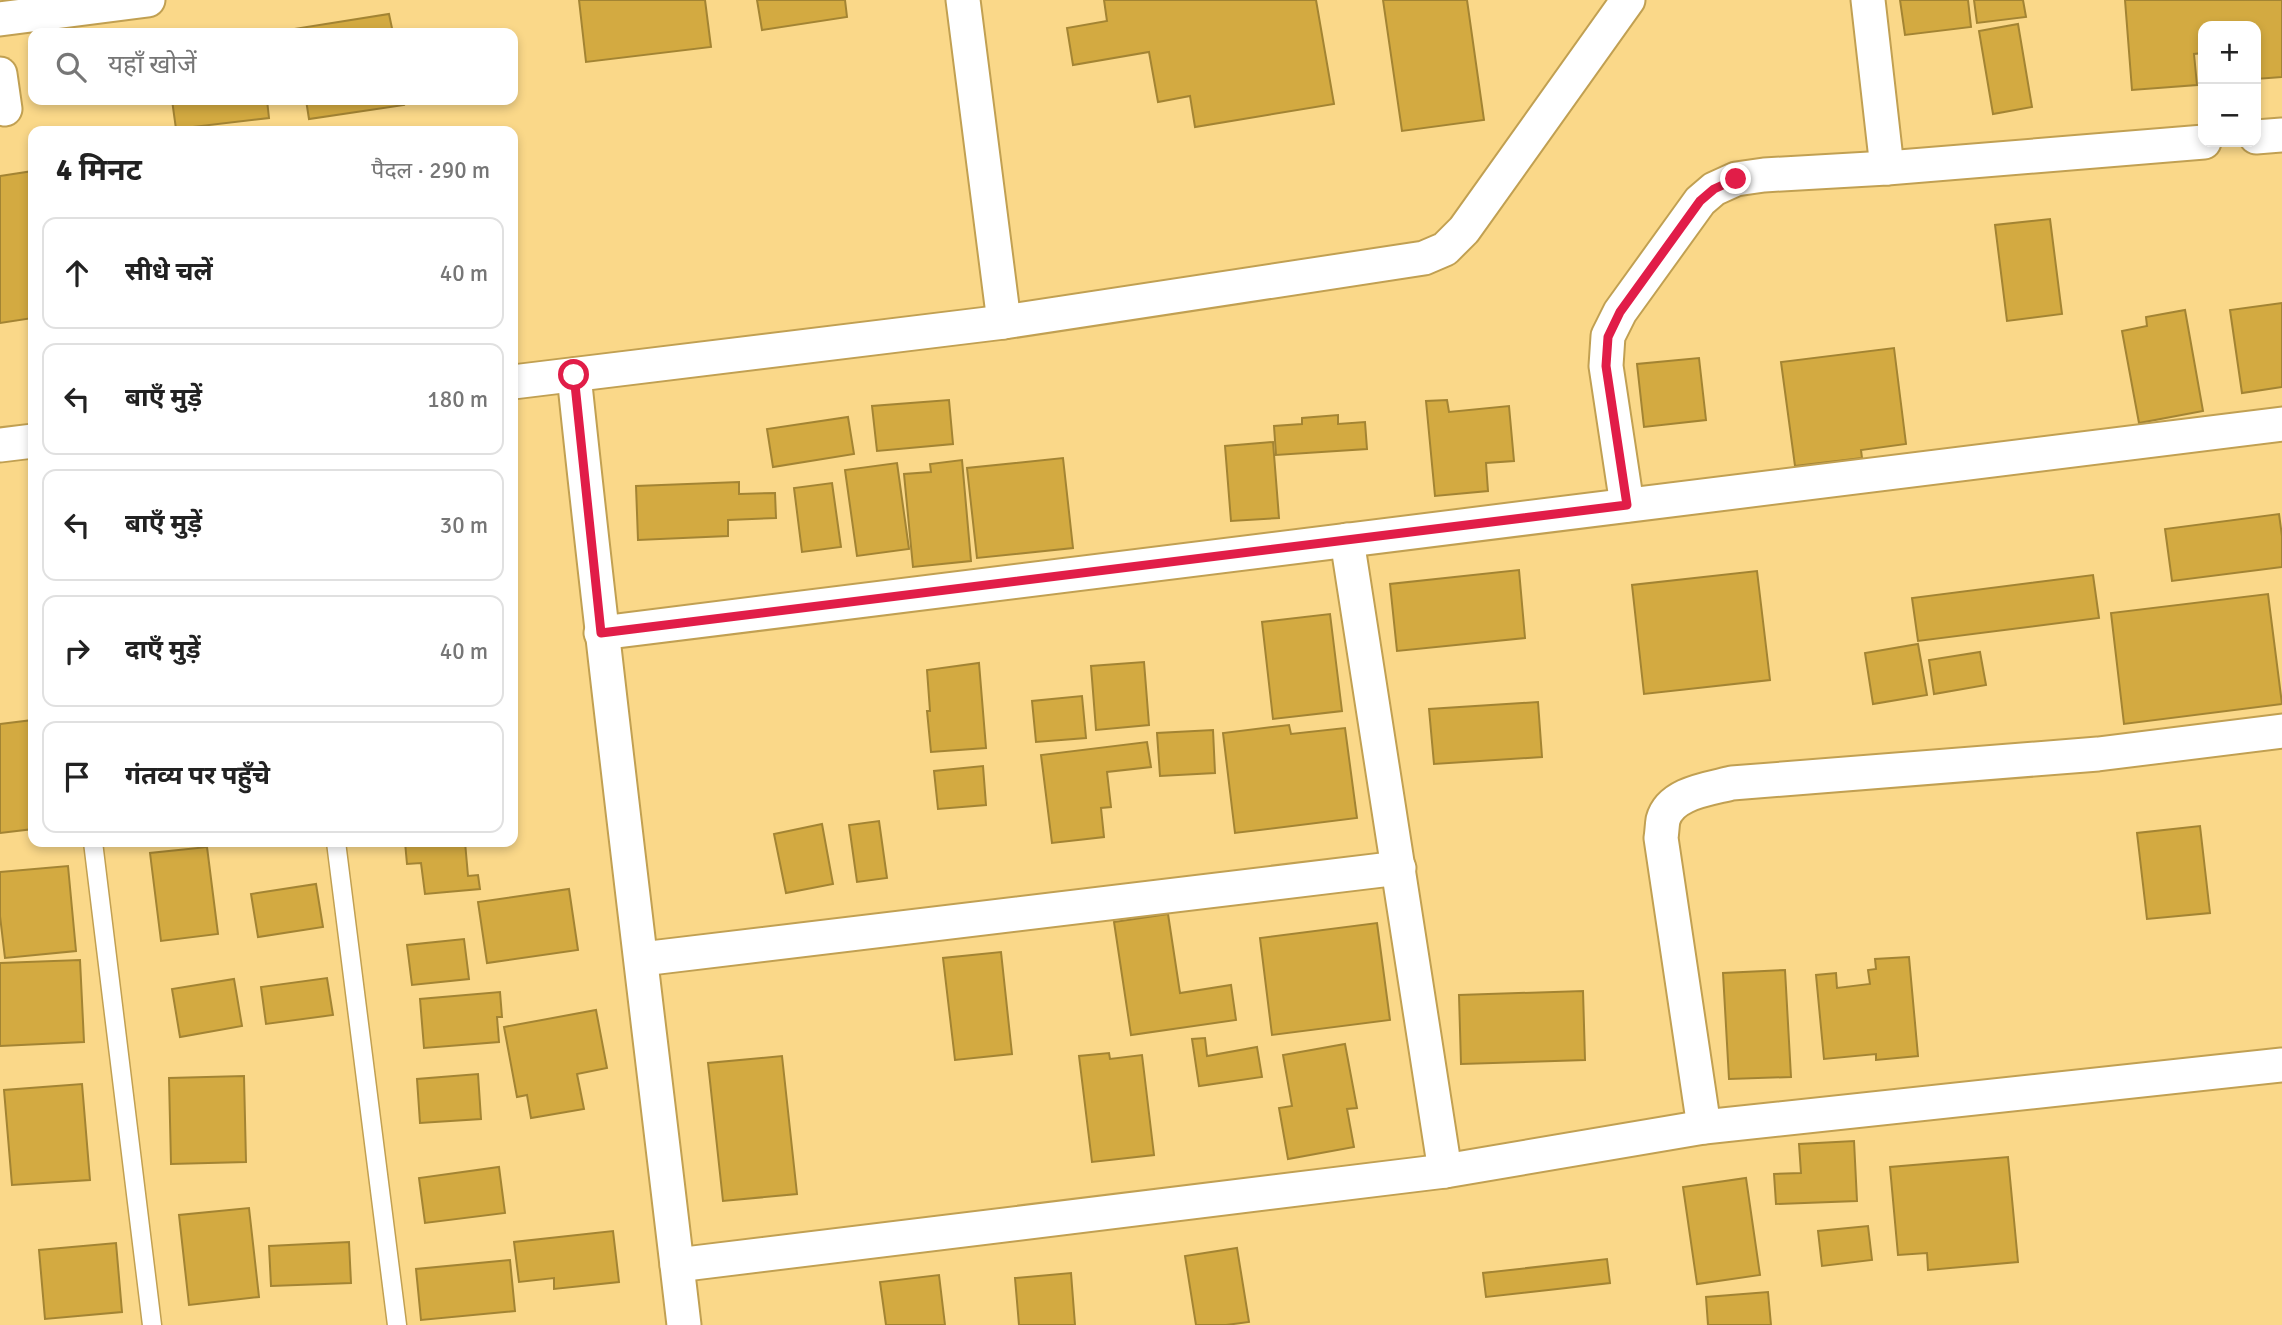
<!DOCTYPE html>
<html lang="hi">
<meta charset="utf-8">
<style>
body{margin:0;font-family:Signika,"Noto Sans Devanagari",sans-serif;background:#f2f2f2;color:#222}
.controls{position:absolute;right:21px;top:21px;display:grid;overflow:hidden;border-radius:14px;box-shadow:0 4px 10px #0003}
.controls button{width:63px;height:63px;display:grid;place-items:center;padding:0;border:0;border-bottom:2px solid #e0e0e0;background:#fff;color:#222;font:35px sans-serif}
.stop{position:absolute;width:21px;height:21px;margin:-16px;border:5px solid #e11d48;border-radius:50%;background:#fff}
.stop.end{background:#e11d48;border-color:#fff;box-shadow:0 2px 7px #0008}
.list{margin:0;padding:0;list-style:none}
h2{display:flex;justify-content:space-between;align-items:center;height:91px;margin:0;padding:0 28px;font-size:30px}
h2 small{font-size:23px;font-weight:400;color:#767676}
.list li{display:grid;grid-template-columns:46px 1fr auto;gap:21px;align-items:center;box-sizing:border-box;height:112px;margin:0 14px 14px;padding:0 14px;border:2px solid #e0e0e0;border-radius:14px}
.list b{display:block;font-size:26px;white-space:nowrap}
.list em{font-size:23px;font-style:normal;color:#767676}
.icon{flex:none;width:38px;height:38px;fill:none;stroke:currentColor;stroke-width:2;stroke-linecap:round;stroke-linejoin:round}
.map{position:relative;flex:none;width:2282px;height:1325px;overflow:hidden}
.search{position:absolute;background:#fff;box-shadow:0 4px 10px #0003;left:28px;top:28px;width:490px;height:77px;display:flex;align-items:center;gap:18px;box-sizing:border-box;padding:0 24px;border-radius:14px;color:#767676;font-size:26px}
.panel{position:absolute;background:#fff;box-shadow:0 4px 10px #0003;left:28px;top:126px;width:490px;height:721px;border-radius:14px}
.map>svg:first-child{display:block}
.building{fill:#d3aa41;stroke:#a38433;stroke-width:2}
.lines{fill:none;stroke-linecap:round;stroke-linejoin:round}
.service-casing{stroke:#c1a052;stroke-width:21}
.minor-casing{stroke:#c1a052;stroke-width:37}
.service{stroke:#fff;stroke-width:18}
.minor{stroke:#fff;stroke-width:33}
.route{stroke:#e11d48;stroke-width:9}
</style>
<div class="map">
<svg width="2282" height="1325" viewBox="0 0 2282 1325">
<rect width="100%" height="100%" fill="#fad889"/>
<g class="building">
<path d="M579 0H705L711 47 586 62Z"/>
<path d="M757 0H845L847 17 762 30Z"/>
<path d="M1104 0H1316L1334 104 1195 127 1190 96 1158 102 1149 52 1073 65 1067 28 1107 21Z"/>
<path d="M1383 0H1467L1484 120 1402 131Z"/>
<path d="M1900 0H1968L1971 27 1905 35Z"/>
<path d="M1974 0H2023L2026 17 1977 23Z"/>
<path d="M2125 0H2282V77L2256 79V26H2203V53L2194 54 2197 85 2132 90Z"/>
<path d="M389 14 393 33H295L294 29Z"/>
<path d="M2018 24 2032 107 1993 114 1979 31Z"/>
<path d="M172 100H267L269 118 176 129Z"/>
<path d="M306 100H403L404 105 309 119Z"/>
<path d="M33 171V318L0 323V176Z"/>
<path d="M2050 219 2062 314 2007 321 1995 225Z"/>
<path d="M2282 303V387L2242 393 2230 310Z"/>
<path d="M2185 310 2203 411 2139 423 2122 331 2147 326 2146 317Z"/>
<path d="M1894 348 1906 444 1861 450 1862 458 1795 466 1781 362Z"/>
<path d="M1699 358 1706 420 1644 427 1637 364Z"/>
<path d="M949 400 953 444 877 451 872 406Z"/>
<path d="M1447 400 1449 412 1509 406 1514 461 1486 463 1488 491 1435 496 1426 401Z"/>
<path d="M1338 415V424L1365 422 1367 449 1276 455 1274 426 1302 424V418Z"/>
<path d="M848 417 854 454 773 467 767 429Z"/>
<path d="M1273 442 1279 518 1231 521 1225 446Z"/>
<path d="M1063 458 1073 548 977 558 967 468Z"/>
<path d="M962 460 971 561 913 567 904 474 931 472 930 464Z"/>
<path d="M897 463 909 549 857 556 845 470Z"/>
<path d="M739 482V494L775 493 776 518 728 520V536L638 540 636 486Z"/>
<path d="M832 483 841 547 802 552 794 488Z"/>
<path d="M2279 514 2282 536V567L2172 581 2165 529Z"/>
<path d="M1519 570 1525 638 1397 651 1390 584Z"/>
<path d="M1757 571 1770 680 1644 694 1632 585Z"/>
<path d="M2093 575 2099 618 1918 641 1912 598Z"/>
<path d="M2268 594 2282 704 2124 724 2111 613Z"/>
<path d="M1330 614 1342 711 1273 719 1262 622Z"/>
<path d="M1918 644 1927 695 1873 704 1865 653Z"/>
<path d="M1980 652 1986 685 1934 694 1929 660Z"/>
<path d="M1144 662 1149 725 1096 730 1091 666Z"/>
<path d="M979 663 986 748 931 752 927 711H930L927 670Z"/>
<path d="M1082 696 1086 738 1036 742 1032 701Z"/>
<path d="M1538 702 1542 757 1434 764 1429 709Z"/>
<path d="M33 720V829L0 833V724Z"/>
<path d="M1289 725 1291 734 1345 728 1357 818 1235 833 1223 733Z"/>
<path d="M1213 730 1215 773 1160 776 1157 733Z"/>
<path d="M1147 742 1151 767 1107 772 1111 807 1101 808 1104 837 1052 843 1041 755Z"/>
<path d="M983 766 986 805 938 809 934 771Z"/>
<path d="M879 821 887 878 857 882 849 825Z"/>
<path d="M822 824 833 884 786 893 774 834Z"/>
<path d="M2200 826 2210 913 2147 919 2137 833Z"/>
<path d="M405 842H465L468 876 478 875 480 889 425 894 421 863 407 864Z"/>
<path d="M207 847 218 934 161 941 150 853Z"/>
<path d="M68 866 76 951 5 958 0 916V872Z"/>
<path d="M316 884 323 927 258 937 251 894Z"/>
<path d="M569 889 578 950 487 963 478 902Z"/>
<path d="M1168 914 1180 993 1231 985 1236 1020 1131 1035 1114 922Z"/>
<path d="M1377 923 1390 1020 1272 1035 1260 938Z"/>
<path d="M464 939 469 979 412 985 407 945Z"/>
<path d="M1001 952 1012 1054 955 1060 943 958Z"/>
<path d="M1909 957 1918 1056 1876 1060V1054L1824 1059 1816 975 1836 973 1837 988 1870 984 1868 970 1876 969 1875 959Z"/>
<path d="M80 960 84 1042 0 1046V963Z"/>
<path d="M1785 970 1791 1077 1729 1079 1723 973Z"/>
<path d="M327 978 333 1015 266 1024 261 987Z"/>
<path d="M234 979 242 1026 180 1037 172 989Z"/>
<path d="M1583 991 1585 1060 1461 1064 1459 995Z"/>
<path d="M500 992 502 1017H497L499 1042 424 1048 420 999Z"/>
<path d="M596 1010 607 1068 577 1074 584 1109 531 1118 527 1095 517 1097 504 1027Z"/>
<path d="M1205 1038 1207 1056 1257 1047 1262 1077 1199 1086 1192 1039Z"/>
<path d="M1345 1044 1357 1108 1347 1109 1354 1147 1288 1159 1279 1108 1292 1106 1283 1055Z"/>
<path d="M1109 1053 1110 1059 1142 1055 1154 1155 1092 1162 1079 1056Z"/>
<path d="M782 1056 797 1194 723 1201 708 1063Z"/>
<path d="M478 1074 481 1119 420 1123 417 1079Z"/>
<path d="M244 1076 246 1162 171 1164 169 1078Z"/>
<path d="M82 1084 90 1180 12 1185 4 1090Z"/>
<path d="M1854 1141 1857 1201 1776 1204 1774 1174 1801 1173 1799 1144Z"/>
<path d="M2008 1157 2018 1262 1928 1270 1927 1253 1898 1255 1890 1167Z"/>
<path d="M499 1167 505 1213 425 1223 419 1178Z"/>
<path d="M1746 1178 1760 1275 1697 1284 1683 1187Z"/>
<path d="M249 1208 259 1297 189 1305 179 1215Z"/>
<path d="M1868 1226 1872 1260 1822 1266 1818 1231Z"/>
<path d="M613 1231 619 1282 554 1289V1278L519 1282 514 1242Z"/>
<path d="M349 1242 351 1283 271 1286 269 1246Z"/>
<path d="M116 1243 122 1312 45 1319 39 1250Z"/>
<path d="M1237 1248 1249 1322 1226 1325H1196L1185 1256Z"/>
<path d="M1607 1259 1610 1283 1486 1297 1483 1273Z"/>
<path d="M510 1260 515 1311 421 1320 416 1269Z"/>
<path d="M1071 1273 1075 1325H1019L1015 1278Z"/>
<path d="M939 1275 945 1325H886L880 1282Z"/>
<path d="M1768 1292 1771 1325H1708L1706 1297Z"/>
</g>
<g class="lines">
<defs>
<g id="service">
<path d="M93 842 152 1325"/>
<path d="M336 842 397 1325"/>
</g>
<g id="minor">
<path d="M963 0 1004 322"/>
<path d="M1868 0 1887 168"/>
<path d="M0 19 148 0"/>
<path d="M0 74 5 109"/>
<path d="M2256 137 2282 135"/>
<path d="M574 375C607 692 647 1008 684 1325"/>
<path d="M513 382 1004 322 1424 258 1445 249 1464 230 1628 0"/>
<path d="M0 445 33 441"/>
<path d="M1627 505 1606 366 1608 336 1620 312 1700 201 1714 189 1736 179 1764 175 1887 168 2204 142"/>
<path d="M1347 540 1445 1171"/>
<path d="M601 633 2282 424"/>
<path d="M642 959 1399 868"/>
<path d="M1704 1127 1661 838C1662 832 1662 826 1663 820 1670 793 1709 789 1732 783L2098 754 2282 731"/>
<path d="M677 1265 1445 1171 1704 1127 2282 1065"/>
</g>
</defs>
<use href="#service" class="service-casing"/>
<use href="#minor" class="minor-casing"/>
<use href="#service" class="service"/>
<use href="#minor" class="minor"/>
</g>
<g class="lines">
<path class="route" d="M574 375 601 633 1627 505 1606 366 1608 337 1620 312 1700 201 1714 189 1736 179"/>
</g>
</svg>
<div class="controls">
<button>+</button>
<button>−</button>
</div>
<div class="stop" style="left:574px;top:375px"></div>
<div class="stop end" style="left:1736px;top:179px"></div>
<div class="search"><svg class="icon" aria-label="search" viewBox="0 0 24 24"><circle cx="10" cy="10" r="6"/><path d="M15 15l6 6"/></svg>यहाँ खोजें</div>
<section class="panel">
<h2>4 मिनट<small>पैदल · 290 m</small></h2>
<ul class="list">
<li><svg class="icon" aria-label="ahead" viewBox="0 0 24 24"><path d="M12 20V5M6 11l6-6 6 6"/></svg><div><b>सीधे चलें</b></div><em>40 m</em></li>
<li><svg class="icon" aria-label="left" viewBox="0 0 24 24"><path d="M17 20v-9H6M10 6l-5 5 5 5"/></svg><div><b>बाएँ मुड़ें</b></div><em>180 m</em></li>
<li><svg class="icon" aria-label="left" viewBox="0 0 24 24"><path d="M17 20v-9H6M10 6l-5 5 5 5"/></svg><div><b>बाएँ मुड़ें</b></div><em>30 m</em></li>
<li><svg class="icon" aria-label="right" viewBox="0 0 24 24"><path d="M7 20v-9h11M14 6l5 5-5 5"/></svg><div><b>दाएँ मुड़ें</b></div><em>40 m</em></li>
<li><svg class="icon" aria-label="arrive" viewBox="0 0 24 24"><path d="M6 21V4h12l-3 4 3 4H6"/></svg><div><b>गंतव्य पर पहुँचे</b></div></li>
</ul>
</section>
</div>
